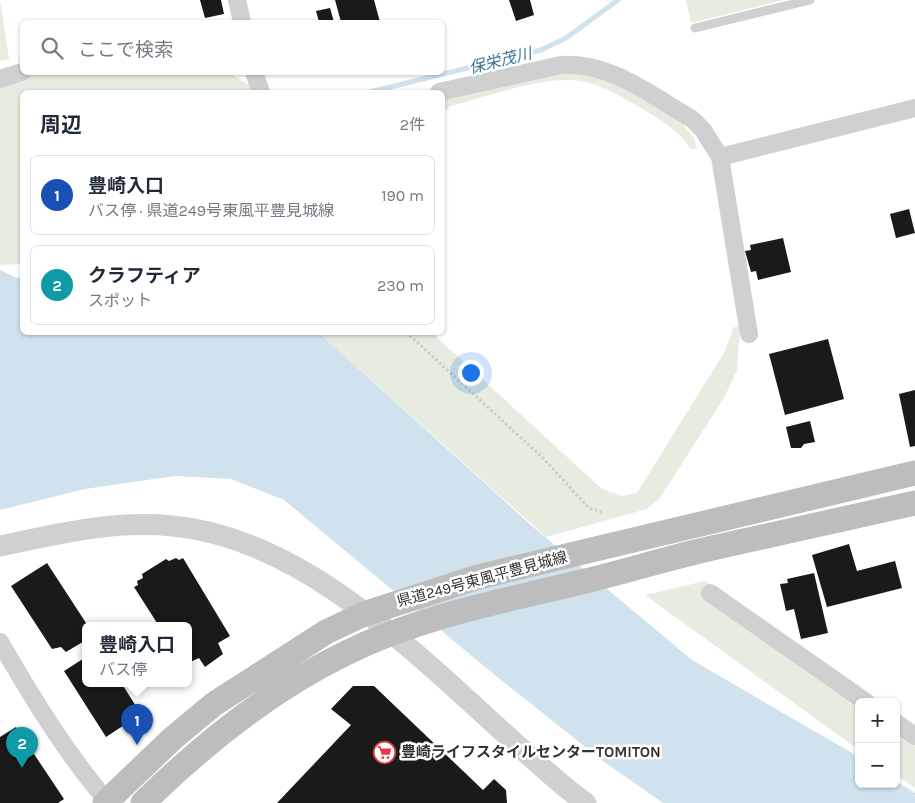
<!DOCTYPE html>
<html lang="ja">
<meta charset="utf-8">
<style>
body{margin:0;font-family:Karla,"Noto Sans JP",sans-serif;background:#f6f6f7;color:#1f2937}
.controls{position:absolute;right:15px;bottom:15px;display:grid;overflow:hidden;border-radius:8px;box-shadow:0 1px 4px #0004}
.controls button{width:45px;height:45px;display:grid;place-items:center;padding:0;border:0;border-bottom:1px solid #e0e1e3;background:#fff;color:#1f2937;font:25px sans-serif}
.you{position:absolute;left:470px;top:372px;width:18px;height:18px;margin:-12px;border:4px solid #fff;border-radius:50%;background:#1a73e8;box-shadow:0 0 0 8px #1a73e833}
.badge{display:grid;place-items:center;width:32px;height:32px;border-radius:50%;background:#e63946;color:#fff;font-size:16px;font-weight:700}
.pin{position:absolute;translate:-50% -41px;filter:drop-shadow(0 1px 2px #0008)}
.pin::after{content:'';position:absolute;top:26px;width:18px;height:15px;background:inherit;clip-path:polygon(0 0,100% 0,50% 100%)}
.popup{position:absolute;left:82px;top:622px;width:110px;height:65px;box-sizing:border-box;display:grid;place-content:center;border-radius:8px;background:#fff;filter:drop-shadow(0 1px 4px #0005);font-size:16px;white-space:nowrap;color:#747a83}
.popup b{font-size:19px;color:#1f2937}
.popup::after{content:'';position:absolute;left:50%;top:100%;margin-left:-10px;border:10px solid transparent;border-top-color:#fff}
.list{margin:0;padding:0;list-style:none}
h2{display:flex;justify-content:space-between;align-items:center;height:65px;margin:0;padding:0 20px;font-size:21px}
h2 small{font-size:16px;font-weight:400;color:#747a83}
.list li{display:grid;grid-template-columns:32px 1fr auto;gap:15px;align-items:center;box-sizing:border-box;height:80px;margin:0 10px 10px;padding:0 10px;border:1px solid #e0e1e3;border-radius:8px}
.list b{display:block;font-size:19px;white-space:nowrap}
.list p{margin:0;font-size:16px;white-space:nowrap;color:#747a83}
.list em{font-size:16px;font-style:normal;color:#747a83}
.icon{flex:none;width:28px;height:28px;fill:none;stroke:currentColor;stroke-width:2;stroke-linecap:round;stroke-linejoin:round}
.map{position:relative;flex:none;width:915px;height:803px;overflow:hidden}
.search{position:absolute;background:#fff;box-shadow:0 1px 4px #0004;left:20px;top:20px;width:425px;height:55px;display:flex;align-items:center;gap:12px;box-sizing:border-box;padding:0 18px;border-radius:8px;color:#747a83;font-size:19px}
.panel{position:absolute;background:#fff;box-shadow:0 1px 4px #0004;left:20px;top:90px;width:425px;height:245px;border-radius:8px}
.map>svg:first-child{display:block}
.green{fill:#e6ecdf}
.water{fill:#cfe2ee}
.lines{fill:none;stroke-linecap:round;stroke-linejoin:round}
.stream{stroke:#cfe2ee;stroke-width:5}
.building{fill:#1a1a1a}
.path{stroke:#cdcdcd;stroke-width:3;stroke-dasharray:2.5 2.5;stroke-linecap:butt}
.service{stroke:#d0d0d0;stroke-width:9}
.minor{stroke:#d0d0d0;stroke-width:18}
.tertiary{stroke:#d0d0d0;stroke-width:21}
.secondary{stroke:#bdbdbd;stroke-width:25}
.labels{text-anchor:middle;stroke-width:5;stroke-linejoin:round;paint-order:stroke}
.street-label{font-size:15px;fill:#333;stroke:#fff}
.poi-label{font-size:15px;font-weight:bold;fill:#333;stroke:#fff;text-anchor:start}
.water-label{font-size:16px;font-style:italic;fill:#3f7597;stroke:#fff}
</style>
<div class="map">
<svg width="915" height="803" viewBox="0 0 915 803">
<rect width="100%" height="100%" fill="#fff"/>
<g class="green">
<path d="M0 0 9 59 0 61Z"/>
<path d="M686 0H784L691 23Z"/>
<path d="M32 72H228L252 87 253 92H22V264L0 265V82Z"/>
<path d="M579 73 609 81 677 117 694 138 697 149H691C677 129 661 120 641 108 622 97 603 85 581 81 545 75 486 97 450 106L443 113V100L557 74Z"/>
<path d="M734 327H740L737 370 725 396 660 498 647 509 546 537 319 333H432L602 489 622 496 637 493 725 351Z"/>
<path d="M705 581 876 702H859V750L645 595Z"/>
<path d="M896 716 915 730V788L896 775Z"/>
</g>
<path class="water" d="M0 270 17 278 22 277V332L319 333 532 526 692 660 859 757V784H896V781L915 793V803H663L603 761 496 676 284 500 231 479 175 476 85 489 0 510Z"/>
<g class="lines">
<path class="stream" d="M370 92 541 50 566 38 618 0"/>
</g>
<g class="building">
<path d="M200 0H221L224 14 205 18Z"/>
<path d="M335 0H374L380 22H341Z"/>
<path d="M509 0H530L534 15 516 21Z"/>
<path d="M330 8 334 22H319L316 11Z"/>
<path d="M909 209 915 233 896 238 890 214Z"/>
<path d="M783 238 791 272 758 280 756 271 751 272 745 251 751 250 750 245Z"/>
<path d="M828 339 844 399 785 415 769 354Z"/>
<path d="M915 390V446L910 447 899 394Z"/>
<path d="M810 421 815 442 804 444 801 448H791L786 427Z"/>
<path d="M849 544 857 571 895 561 902 588 827 607 812 555Z"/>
<path d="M176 558 179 560 183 558 230 636 218 643 223 654 205 667 199 658 188 663V626H159L134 587 138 585 137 581 143 578 142 574 166 559 169 561Z"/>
<path d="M47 563 88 626H86V640L66 652 61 647 52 649 11 586Z"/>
<path d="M814 573 828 633 801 639 794 609 786 611 780 584 788 583 787 579Z"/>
<path d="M86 657V684H122L141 714 106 737 64 671Z"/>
<path d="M353 686H374L483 790 494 779 506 790 507 803H277L351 725 331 709Z"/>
<path d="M16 727 64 799 58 803H0V737Z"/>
</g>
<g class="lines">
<path class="path" d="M406 332 543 458 589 508 604 513"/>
<path class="service" d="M695 28 810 0"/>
<g class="minor">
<path d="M237 0 242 22"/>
<path d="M254 72 261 92"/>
<path d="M0 79 22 72"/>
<path d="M439 92 561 65C609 61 652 96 692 119L703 130 720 157 749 334"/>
<path d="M720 157 915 108"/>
<path d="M710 593 866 702"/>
<path d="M0 642C32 697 65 752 107 801"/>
<path d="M896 723 915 736"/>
</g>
<path class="tertiary" d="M0 546C57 534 113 520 172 526 299 537 413 650 503 732 530 756 556 782 586 803"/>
<g class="secondary">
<path d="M105 803 172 739 214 704 326 632 364 614 478 577 915 473"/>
<path d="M143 803C203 744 270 690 346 653 419 617 499 602 577 583 621 573 664 559 708 549 777 533 846 518 915 503"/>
</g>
</g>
<defs>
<symbol id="supermarket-ring" viewBox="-11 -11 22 22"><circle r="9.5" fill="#fff" stroke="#e63946" stroke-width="1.5"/><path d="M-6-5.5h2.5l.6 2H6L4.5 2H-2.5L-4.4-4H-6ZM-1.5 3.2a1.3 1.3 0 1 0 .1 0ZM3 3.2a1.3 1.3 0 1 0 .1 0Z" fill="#e63946"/></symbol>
</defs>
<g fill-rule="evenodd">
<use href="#supermarket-ring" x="372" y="740" width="25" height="25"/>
</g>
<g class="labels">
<g class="street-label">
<text transform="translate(482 579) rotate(-15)" y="5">県道249号東風平豊見城線</text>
</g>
<g class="poi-label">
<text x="401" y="757">豊崎ライフスタイルセンターTOMITON</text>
</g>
<g class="water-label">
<text transform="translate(500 60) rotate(-14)" y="6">保栄茂川</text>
</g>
</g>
</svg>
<div class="controls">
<button>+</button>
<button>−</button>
</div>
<div class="you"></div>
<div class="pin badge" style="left:137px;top:745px;background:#1a4fb4">1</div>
<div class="popup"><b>豊崎入口</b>バス停</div>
<div class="pin badge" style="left:22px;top:768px;background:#0f9aa8">2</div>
<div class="search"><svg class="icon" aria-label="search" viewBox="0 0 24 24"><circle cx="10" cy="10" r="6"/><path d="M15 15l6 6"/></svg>ここで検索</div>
<section class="panel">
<h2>周辺<small>2件</small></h2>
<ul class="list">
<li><span class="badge" style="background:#1a4fb4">1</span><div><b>豊崎入口</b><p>バス停 · 県道249号東風平豊見城線</p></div><em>190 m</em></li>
<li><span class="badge" style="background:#0f9aa8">2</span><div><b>クラフティア</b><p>スポット</p></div><em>230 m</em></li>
</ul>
</section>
</div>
